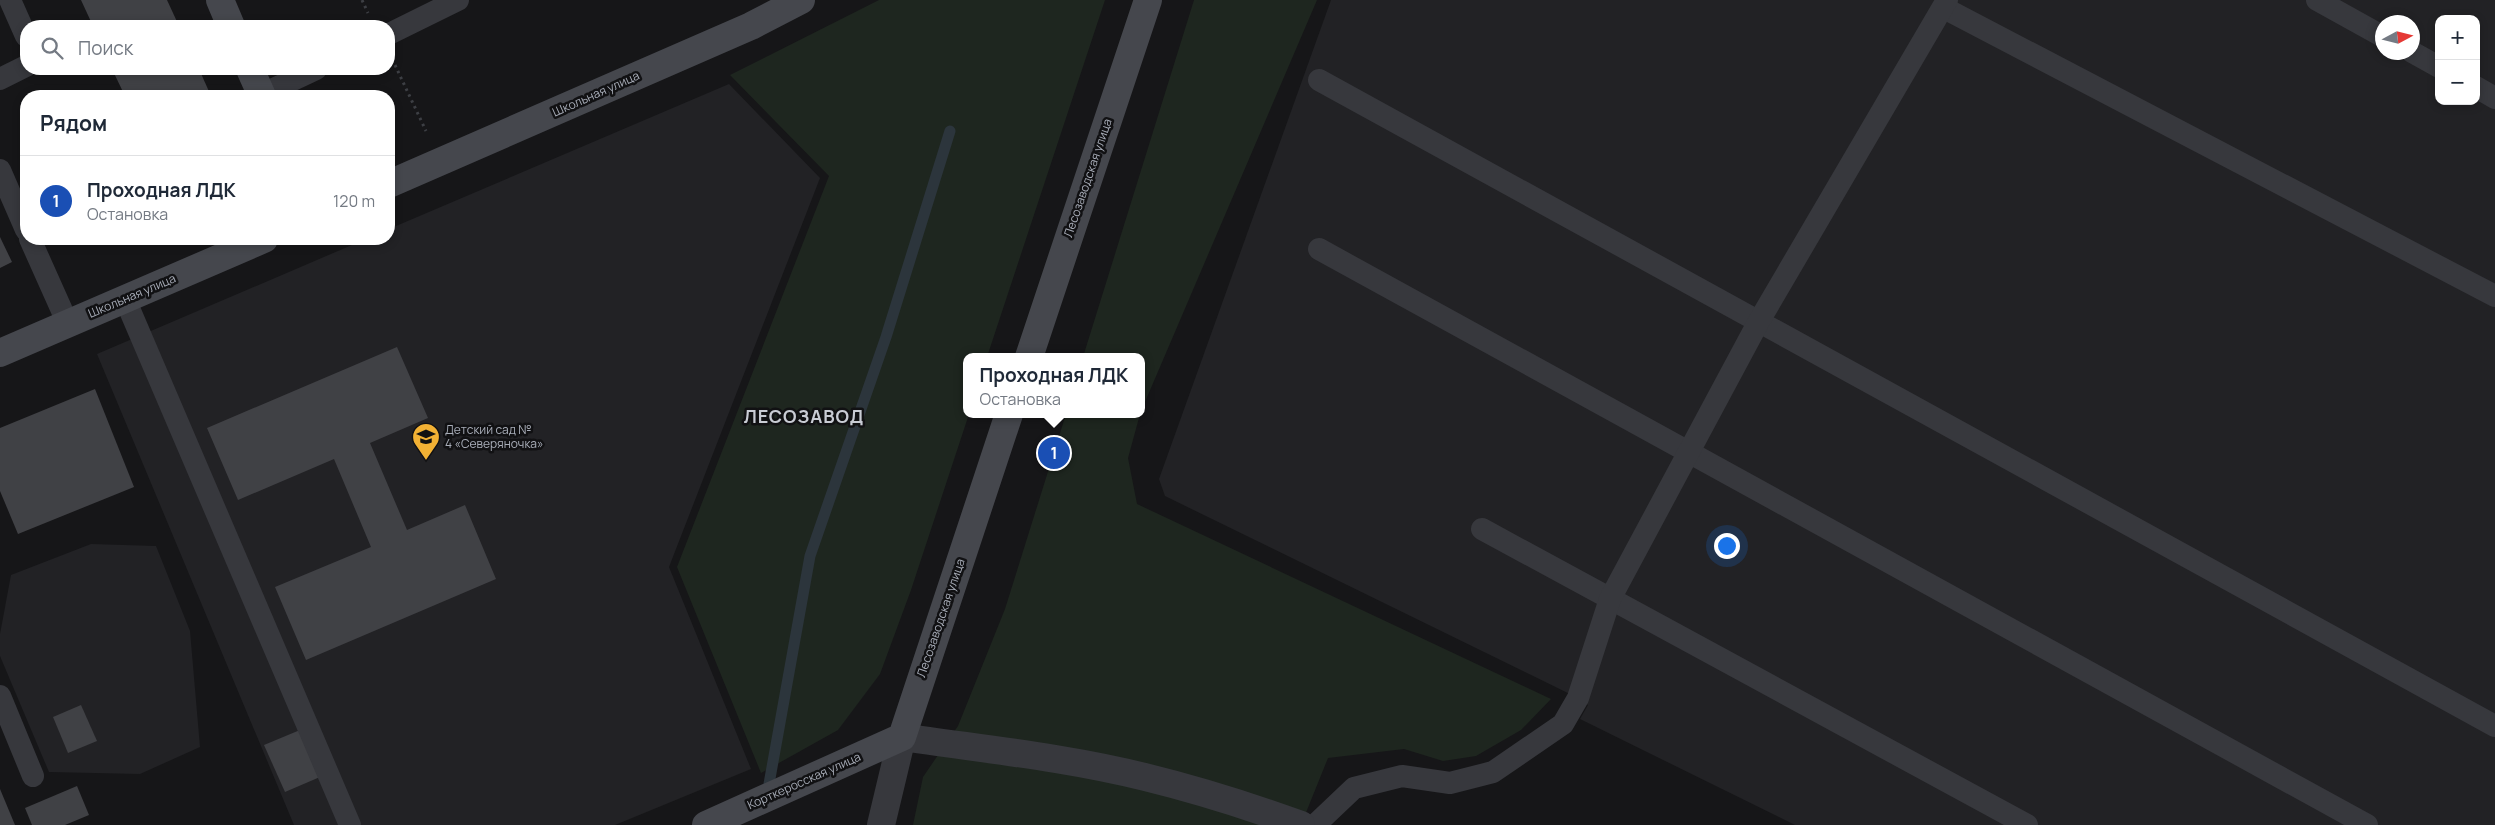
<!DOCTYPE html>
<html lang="ru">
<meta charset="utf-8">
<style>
body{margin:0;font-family:Manrope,sans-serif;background:#f6f6f7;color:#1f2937}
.controls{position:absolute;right:15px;top:15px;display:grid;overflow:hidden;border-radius:10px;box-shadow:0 2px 8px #0003}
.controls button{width:45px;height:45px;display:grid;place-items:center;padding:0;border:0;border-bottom:1px solid #e0e1e3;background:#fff;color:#1f2937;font:25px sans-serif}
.compass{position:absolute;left:2375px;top:15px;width:45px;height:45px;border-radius:50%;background:#fff;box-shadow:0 2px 8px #0003;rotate:83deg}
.you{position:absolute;left:1726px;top:545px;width:18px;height:18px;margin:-12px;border:4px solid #fff;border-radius:50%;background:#1a73e8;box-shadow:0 0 0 8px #1a73e833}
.badge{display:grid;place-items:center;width:32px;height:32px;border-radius:50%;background:#7e6636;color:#fff;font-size:16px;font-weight:700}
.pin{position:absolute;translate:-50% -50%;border:2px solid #fff;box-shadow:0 1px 5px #0006}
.popup{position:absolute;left:963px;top:353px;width:182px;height:65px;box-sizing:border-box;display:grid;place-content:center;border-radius:10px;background:#fff;filter:drop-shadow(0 1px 4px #0005);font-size:16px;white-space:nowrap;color:#747a83}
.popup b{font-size:19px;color:#1f2937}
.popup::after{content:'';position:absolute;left:50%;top:100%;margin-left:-10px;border:10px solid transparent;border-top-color:#fff}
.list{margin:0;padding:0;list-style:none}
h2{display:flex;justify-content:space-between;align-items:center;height:65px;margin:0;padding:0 20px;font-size:21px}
h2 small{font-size:16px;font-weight:400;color:#747a83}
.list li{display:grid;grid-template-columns:32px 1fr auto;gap:15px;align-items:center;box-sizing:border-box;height:90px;padding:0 20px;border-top:1px solid #e0e1e3}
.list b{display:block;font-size:19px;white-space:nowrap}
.list p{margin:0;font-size:16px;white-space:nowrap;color:#747a83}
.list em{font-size:16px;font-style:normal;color:#747a83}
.icon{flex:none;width:28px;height:28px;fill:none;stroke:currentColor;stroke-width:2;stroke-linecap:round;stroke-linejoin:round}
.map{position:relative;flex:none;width:2495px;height:825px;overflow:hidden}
.search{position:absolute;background:#fff;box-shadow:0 2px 8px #0003;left:20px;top:20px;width:375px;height:55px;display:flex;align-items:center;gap:12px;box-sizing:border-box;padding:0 18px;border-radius:20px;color:#747a83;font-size:19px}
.panel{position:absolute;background:#fff;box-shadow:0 2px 8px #0003;left:20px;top:90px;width:375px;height:155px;border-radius:20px}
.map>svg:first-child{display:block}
.built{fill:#222225;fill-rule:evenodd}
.green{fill:#1e261f}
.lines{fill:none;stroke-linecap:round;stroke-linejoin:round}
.stream{stroke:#2c353c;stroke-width:11}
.building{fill:#404145}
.path{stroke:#3d3f44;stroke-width:3;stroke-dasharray:2.5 4;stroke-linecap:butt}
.lane{stroke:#37383d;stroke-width:22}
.street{stroke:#37383d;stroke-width:28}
.secondary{stroke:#45474d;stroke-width:28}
.labels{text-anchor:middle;stroke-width:5;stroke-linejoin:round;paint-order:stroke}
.street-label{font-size:12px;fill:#a8adb8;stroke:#111113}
.poi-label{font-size:12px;fill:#a8adb8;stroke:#111113;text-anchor:start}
.district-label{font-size:18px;font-weight:bold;letter-spacing:1px;fill:#c9ccd4;stroke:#111113}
</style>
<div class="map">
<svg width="2495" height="825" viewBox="0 0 2495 825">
<rect width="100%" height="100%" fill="#161618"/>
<g class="built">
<path d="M1331 0H2495V825H1795L1580 719 1588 705 1578 698 1165 496 1159 479ZM2439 19H2476V101H2439ZM2382 22H2412V52H2382Z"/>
<path d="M729 84 820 178 669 567 751 769 615 825H294L97 354 366 239H389V229Z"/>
<path d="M91 544 156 546 190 631 200 747 140 774 49 772 0 656V634L11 575Z"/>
</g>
<g class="green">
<path d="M879 0H1105L987 357H966V414H969L911 590 880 674 838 730 761 773 677 567 829 176 730 75Z"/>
<path d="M1194 0H1317L1142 409V357H1083Z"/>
<path d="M1066 414H1140L1128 458 1137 504 1551 699 1521 730 1476 756 1443 761 1404 749 1328 758 1301 825H913L923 777 958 726 1005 609Z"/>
</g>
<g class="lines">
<path class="stream" d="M767 795 810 556 886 337 950 131"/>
</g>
<g class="building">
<path d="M81 0H167L179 26H93Z"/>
<path d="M112 69H199L211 96H125Z"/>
<path d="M0 237 12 262 0 268Z"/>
<path d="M397 347 428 418 370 443 407 530 465 505 496 579 306 660 275 587 371 547 334 459 238 500 207 428Z"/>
<path d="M95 389 134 487 18 534 0 491V428Z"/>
<path d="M81 705 97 741 68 753 53 717Z"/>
<path d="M300 730 320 777 285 792 264 745Z"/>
<path d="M77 786 89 815 65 825H32L25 808Z"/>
<path d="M0 789 15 825H0Z"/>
</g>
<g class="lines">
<g class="path">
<path d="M362 0 368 13"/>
<path d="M395 65 426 131"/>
</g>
<g class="lane">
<path d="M10 0 26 36"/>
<path d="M2317 0 2382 36"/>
<path d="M1944 8 2495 296"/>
<path d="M389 34 458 0"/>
<path d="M2412 52 2439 67"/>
<path d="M0 79 26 66"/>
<path d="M1319 80 2495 726"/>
<path d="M2476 87 2495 98"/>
<path d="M261 95 316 69"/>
<path d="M0 170 26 230"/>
<path d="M30 239 68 324"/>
<path d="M1319 249 2367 825"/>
<path d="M125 299 350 825"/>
<path d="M1482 529 2027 825"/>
<path d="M0 696 33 776"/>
<path d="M1315 825 1354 788 1402 776 1450 783 1493 772 1563 724 1578 698 1610 599 1759 321 1947 0"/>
</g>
<path class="street" d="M881 825 902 737C982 749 1065 757 1145 777 1198 790 1249 806 1301 825"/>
<g class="secondary">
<path d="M220 0 231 26"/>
<path d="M250 69 262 96"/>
<path d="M389 184 751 26 801 0"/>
<path d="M0 353 264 239"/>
<path d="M1029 357 1148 0"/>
<path d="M706 825 902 737 1009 414"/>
</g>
</g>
<defs>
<symbol id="school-pin" viewBox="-11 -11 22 30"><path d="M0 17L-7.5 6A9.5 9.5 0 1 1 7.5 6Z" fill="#f2b134" stroke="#111113"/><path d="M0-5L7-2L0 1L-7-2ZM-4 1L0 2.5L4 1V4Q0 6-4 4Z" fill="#111"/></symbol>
</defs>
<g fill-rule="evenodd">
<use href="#school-pin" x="410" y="421" width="32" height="43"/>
</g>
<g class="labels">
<g class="street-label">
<text transform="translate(596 94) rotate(-24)" y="4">Школьная улица</text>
<text transform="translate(1088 178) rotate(-71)" y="4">Лесозаводская улица</text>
<text transform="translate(132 296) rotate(-23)" y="4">Школьная улица</text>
<text transform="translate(941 618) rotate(-71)" y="4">Лесозаводская улица</text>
<text transform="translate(804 781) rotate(-24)" y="4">Корткеросская улица</text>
</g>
<g class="poi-label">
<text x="445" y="434">Детский сад №<tspan x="445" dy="14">4 «Северяночка»</tspan></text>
</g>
<g class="district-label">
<text x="804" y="423">ЛЕСОЗАВОД</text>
</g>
</g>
</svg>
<div class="controls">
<button>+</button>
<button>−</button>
</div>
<svg class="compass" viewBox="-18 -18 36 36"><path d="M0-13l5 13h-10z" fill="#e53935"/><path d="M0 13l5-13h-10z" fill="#747a83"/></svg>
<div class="you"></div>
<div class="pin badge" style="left:1054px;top:453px;background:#1a4fb4">1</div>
<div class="popup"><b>Проходная ЛДК</b>Остановка</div>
<div class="search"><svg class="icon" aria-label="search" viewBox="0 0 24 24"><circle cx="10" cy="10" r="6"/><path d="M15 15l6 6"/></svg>Поиск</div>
<section class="panel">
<h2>Рядом<small></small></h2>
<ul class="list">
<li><span class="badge" style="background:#1a4fb4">1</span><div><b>Проходная ЛДК</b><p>Остановка</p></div><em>120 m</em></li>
</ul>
</section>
</div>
